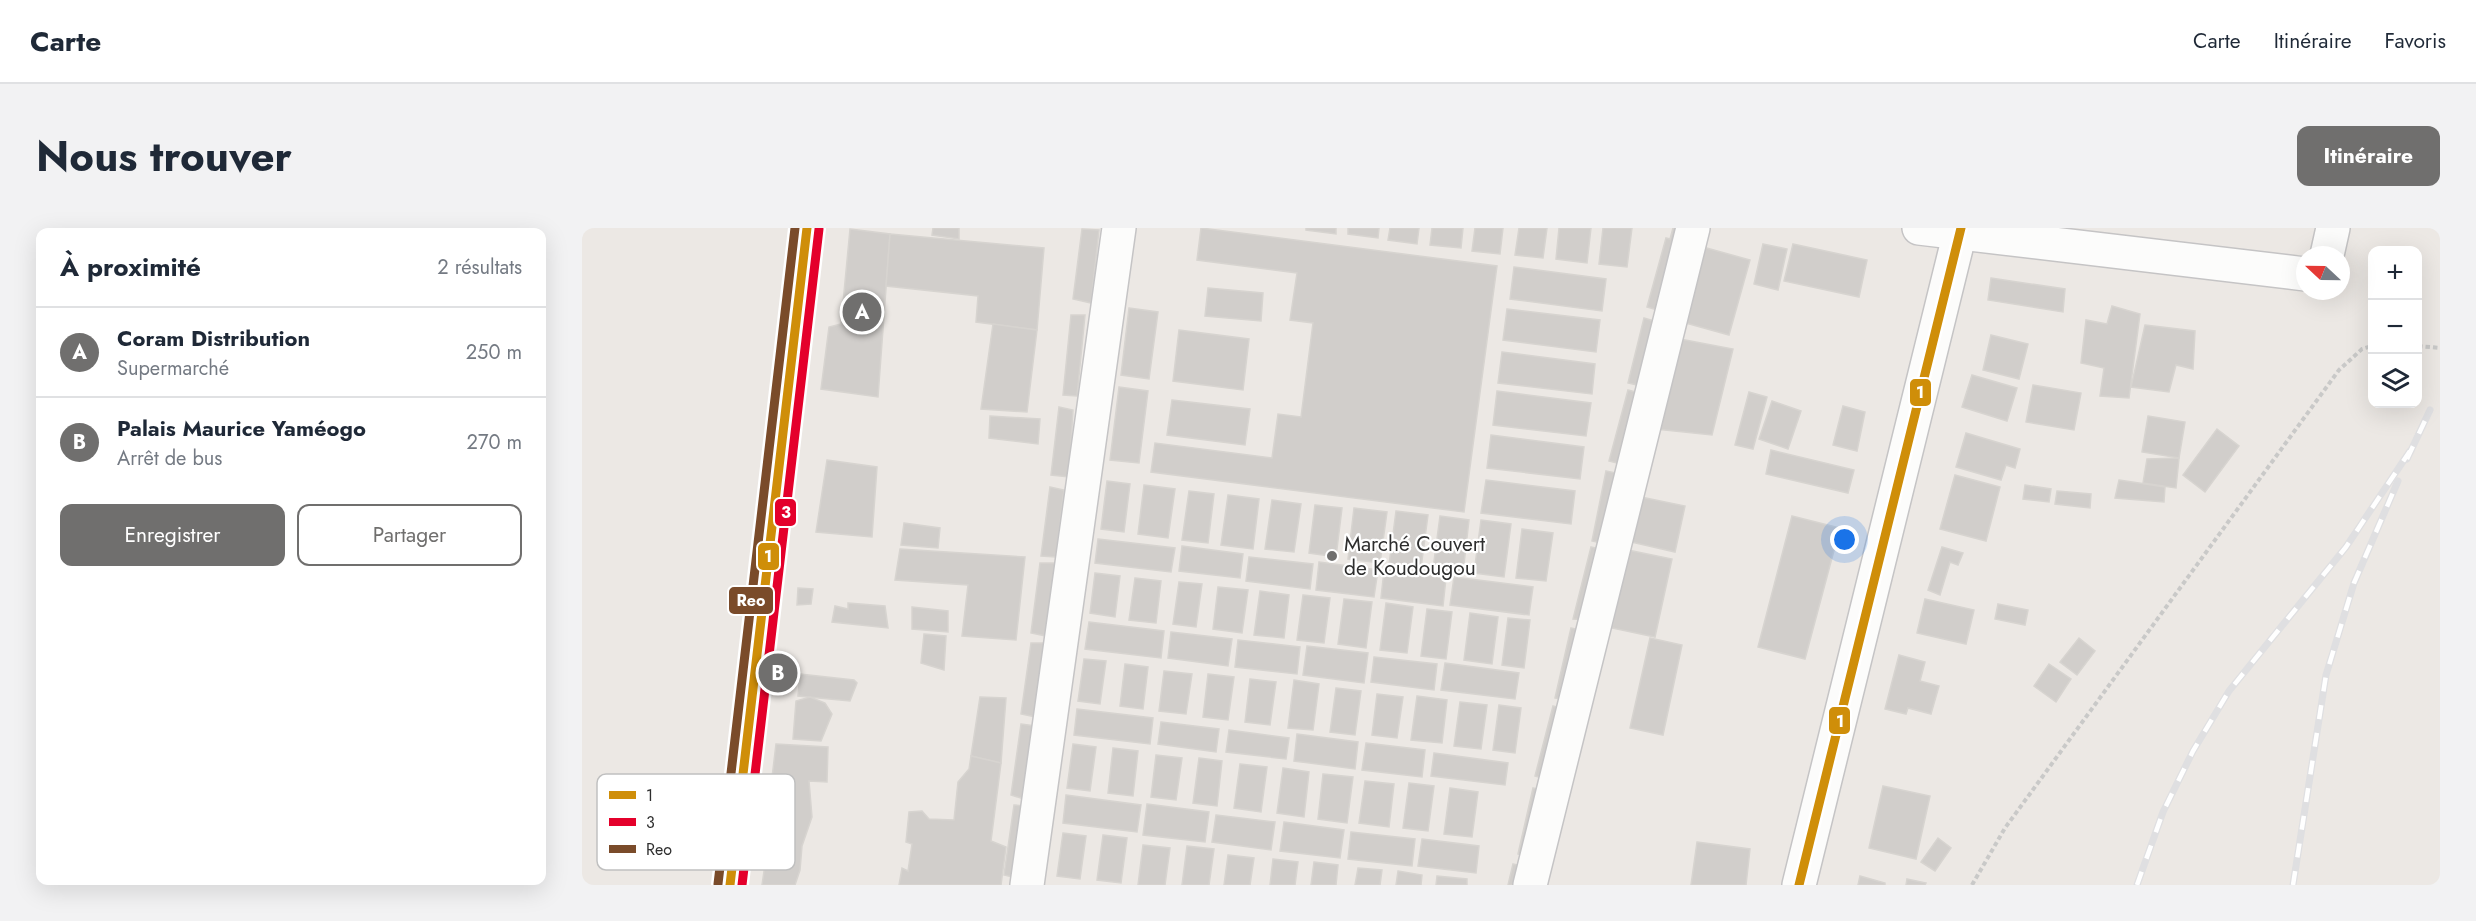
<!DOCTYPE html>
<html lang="fr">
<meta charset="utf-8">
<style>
body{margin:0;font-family:Jost,sans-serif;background:#f2f2f3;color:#1f2937}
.controls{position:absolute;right:18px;top:18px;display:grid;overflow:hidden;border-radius:12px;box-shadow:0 6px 24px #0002}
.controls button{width:54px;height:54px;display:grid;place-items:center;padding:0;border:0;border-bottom:2px solid #e0e1e3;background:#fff;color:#1f2937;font:30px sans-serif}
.compass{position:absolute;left:1714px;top:18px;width:54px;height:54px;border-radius:50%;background:#fff;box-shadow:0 6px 24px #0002;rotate:292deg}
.you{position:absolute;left:1263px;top:312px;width:21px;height:21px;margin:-15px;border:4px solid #fff;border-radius:50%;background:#1a73e8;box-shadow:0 0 0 9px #1a73e833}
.badge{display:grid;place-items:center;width:39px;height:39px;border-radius:50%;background:#706f6e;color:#fff;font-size:20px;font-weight:700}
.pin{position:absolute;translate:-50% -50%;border:3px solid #fff;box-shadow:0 2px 6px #0006}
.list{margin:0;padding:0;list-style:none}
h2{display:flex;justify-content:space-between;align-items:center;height:78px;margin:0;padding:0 24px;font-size:26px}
h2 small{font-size:20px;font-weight:400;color:#747a83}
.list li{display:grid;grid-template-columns:39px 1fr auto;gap:18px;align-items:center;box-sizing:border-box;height:90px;padding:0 24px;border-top:2px solid #e0e1e3}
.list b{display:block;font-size:22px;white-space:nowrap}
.list p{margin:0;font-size:20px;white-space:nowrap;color:#747a83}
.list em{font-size:20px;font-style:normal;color:#747a83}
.actions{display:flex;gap:12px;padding:18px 24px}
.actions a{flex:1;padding:14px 0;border:2px solid #706f6e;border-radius:12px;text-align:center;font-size:21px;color:#706f6e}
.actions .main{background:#706f6e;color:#fff}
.icon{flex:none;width:33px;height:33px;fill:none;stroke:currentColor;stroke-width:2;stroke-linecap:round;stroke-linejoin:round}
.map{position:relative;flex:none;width:1858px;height:657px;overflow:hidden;border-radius:12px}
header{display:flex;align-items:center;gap:36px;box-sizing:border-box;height:84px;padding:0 30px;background:#fff;border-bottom:2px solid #e0e1e3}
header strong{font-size:28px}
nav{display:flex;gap:33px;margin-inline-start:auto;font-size:21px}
.intro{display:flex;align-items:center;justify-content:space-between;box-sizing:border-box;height:144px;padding:0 36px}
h1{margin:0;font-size:42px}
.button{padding:15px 27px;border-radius:12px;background:#706f6e;color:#fff;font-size:21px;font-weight:700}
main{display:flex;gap:36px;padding:0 36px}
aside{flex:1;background:#fff;border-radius:12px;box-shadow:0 6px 24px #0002}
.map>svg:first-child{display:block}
.building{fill:#d1cecb;stroke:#d7d4d0;stroke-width:1.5}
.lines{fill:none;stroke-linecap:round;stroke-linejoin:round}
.minor-casing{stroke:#c5c4c5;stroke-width:36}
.major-casing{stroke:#c6c5c4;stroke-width:36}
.path{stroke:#c9c9c8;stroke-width:4;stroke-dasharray:4.5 3;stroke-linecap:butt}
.minor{stroke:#fcfcfb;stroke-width:33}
.major{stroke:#e8e4d6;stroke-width:33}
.rail-casing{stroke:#dfdfe1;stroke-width:7}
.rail{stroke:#fff;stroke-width:4.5;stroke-dasharray:14;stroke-linecap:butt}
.bus-1-casing{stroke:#fff;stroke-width:14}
.bus-2-casing{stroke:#fff;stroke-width:14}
.bus-3-casing{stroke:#fff;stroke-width:14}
.bus-1{stroke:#cf8e09;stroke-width:9}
.bus-2{stroke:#e4002b;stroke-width:9}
.bus-3{stroke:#7a4b2a;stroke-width:9}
.poi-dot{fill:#706f6e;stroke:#fff;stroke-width:2}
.labels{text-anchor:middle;stroke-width:4.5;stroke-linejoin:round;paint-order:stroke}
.poi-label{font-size:21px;fill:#2e2e2e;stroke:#fff;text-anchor:start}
.key{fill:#fff;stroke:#c0c0c0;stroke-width:1.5}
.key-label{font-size:16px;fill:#2e2e2e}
.line-badge{stroke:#fff;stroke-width:2}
.badge-label{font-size:16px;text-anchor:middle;font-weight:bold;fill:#fff}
</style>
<header>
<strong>Carte</strong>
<nav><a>Carte</a><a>Itinéraire</a><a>Favoris</a></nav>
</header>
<div class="intro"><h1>Nous trouver</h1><a class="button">Itinéraire</a></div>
<main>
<aside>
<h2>À proximité<small>2 résultats</small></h2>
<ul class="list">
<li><span class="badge">A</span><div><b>Coram Distribution</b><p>Supermarché</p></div><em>250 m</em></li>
<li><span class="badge">B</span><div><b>Palais Maurice Yaméogo</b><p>Arrêt de bus</p></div><em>270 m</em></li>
</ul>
<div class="actions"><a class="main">Enregistrer</a><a>Partager</a></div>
</aside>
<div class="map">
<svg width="1858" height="657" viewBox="0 0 1858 657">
<rect width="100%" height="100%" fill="#ece8e4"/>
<g class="building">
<path d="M351 0H377V11L350 7Z"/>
<path d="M619 0 915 38 882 284 569 244 573 215 690 230 696 186 719 189 731 95 708 92 715 45 615 32Z"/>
<path d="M724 0H754V6L724 2Z"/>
<path d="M766 0H797L796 10 766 6Z"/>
<path d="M808 0H837L835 16 806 12Z"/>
<path d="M850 0H881L879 20 848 17Z"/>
<path d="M893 0H921L918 26 890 23Z"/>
<path d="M937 0H965L961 30 933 27Z"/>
<path d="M977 0H1009L1005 35 974 31Z"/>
<path d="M1021 0H1050L1045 39 1017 36Z"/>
<path d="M1091 0H1102L1079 83 1065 79 1084 10 1088 11Z"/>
<path d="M268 1 308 6 296 169 239 161 247 99 259 96Z"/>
<path d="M500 1 517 2 509 75 491 71Z"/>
<path d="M308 6 462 20 455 102 394 94 396 68 304 58Z"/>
<path d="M1181 16 1205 21 1196 62 1172 56Z"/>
<path d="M1211 16 1285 32 1277 69 1202 53Z"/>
<path d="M1121 19 1168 32 1147 107 1100 94Z"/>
<path d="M932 39 1024 51 1020 83 928 71Z"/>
<path d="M1409 50 1483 61 1481 84 1406 72Z"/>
<path d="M626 60 681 65 679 93 623 88Z"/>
<path d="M1530 78 1558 86 1547 170 1518 168 1522 140 1499 135 1504 92 1525 96Z"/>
<path d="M547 80 576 84 567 151 539 147Z"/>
<path d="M925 81 1018 92 1014 124 921 112Z"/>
<path d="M489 87H503L495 168 481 167Z"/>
<path d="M1062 90 1079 95 1064 159 1046 155Z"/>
<path d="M411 96 455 102 445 184 399 181Z"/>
<path d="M1563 97 1613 103 1611 141 1594 137 1587 164 1549 159Z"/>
<path d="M597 102 667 111 661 162 591 153Z"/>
<path d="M1409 107 1446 116 1437 151 1401 142Z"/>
<path d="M1098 111 1151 121 1130 207 1074 201Z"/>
<path d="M920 124 1013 136 1010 166 916 155Z"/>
<path d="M1390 147 1435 160 1425 193 1380 179Z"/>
<path d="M1451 157 1499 165 1492 202 1444 194Z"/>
<path d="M537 159 566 163 557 235 528 232Z"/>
<path d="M1046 162 1062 166 1043 237 1027 233Z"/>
<path d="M915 163 1009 175 1004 208 911 197Z"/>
<path d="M1167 164 1185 169 1171 221 1153 217Z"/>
<path d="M590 172 668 181 663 217 585 207Z"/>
<path d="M1190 173 1219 183 1206 221 1177 211Z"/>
<path d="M1261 178 1283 184 1275 223 1251 217Z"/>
<path d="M477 179 491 182 487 249 469 247Z"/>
<path d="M408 188 458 191 456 216 407 210Z"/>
<path d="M1566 188 1603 194 1597 230 1560 224Z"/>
<path d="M1635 201 1657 218 1623 264 1601 247Z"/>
<path d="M1384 205 1438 221 1433 240 1424 237 1419 252 1374 239Z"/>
<path d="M909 207 1002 219 998 251 905 240Z"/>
<path d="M1189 222 1272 242 1266 265 1184 246Z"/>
<path d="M1597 230 1594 260 1561 255 1565 231Z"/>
<path d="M245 232 295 239 290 309 234 304Z"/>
<path d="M1024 243 1039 246 1024 316 1010 313Z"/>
<path d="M1373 247 1418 259 1404 313 1358 301Z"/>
<path d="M904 252 993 263 989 296 899 285Z"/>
<path d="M1537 252 1583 259 1582 274 1533 270Z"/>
<path d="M525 253 548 256 542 304 519 301Z"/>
<path d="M562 257 593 261 586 310 556 306Z"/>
<path d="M1443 257 1469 261 1467 274 1441 271Z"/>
<path d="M468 259 482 262 474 329 459 328Z"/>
<path d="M607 263 632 266 626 315 600 312Z"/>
<path d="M1475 263 1509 266 1508 280 1473 276Z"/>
<path d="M646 267 677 271 671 321 639 317Z"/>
<path d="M1059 269 1103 278 1093 324 1049 314Z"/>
<path d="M690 272 719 276 712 324 683 321Z"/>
<path d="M733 277 760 280 754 329 727 325Z"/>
<path d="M772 280 805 284 798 335 766 331Z"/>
<path d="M814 283 846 287 839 340 807 337Z"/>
<path d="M858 288 887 292 881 345 851 341Z"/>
<path d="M1210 288 1258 300 1223 431 1176 419Z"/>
<path d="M899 292 929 296 922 349 892 345Z"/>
<path d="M322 295 358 300 356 320 319 317Z"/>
<path d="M940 301 971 305 964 353 934 350Z"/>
<path d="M516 311 593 320 589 344 513 335Z"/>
<path d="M600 318 661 326 658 350 597 343Z"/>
<path d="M1009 319 1024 322 1006 392 991 391Z"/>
<path d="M1360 319 1381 325 1376 337 1368 334 1358 367 1346 362Z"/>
<path d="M318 321 443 329 434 412 380 408 386 357 313 352Z"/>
<path d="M1046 322 1090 331 1073 409 1030 400Z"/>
<path d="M667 329 731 336 728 361 664 353Z"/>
<path d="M737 334 796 342 792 369 734 362Z"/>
<path d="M458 335H473L464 408 449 405Z"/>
<path d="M802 342 864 350 861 378 799 370Z"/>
<path d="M513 345 538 348 533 389 508 385Z"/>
<path d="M872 349 951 359 947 387 868 377Z"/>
<path d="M553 350 579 353 574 395 547 392Z"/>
<path d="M597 354 620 356 614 399 591 396Z"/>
<path d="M636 359 666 362 660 405 631 401Z"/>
<path d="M216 360 231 361 229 376 215 377Z"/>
<path d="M678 363 707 367 702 410 672 407Z"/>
<path d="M721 367 748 370 742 415 715 412Z"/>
<path d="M762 371 790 374 784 420 756 416Z"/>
<path d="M1343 371 1392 382 1384 416 1335 405Z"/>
<path d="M266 375 303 378 306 400 250 394 253 378 266 381Z"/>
<path d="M804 375 831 379 825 425 798 422Z"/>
<path d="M1416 376 1446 382 1443 397 1413 391Z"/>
<path d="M330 379 366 383V404L330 401Z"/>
<path d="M845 381 870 384 864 431 839 428Z"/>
<path d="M888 385 916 389 910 436 882 432Z"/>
<path d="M926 390 948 392 942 440 920 437Z"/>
<path d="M507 394 582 403 579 430 503 421Z"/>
<path d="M989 400 1003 403 988 473 973 470Z"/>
<path d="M589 404 650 411 646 438 586 430Z"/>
<path d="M342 406 364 408 362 442 339 435Z"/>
<path d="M1068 410 1100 417 1081 507 1048 500Z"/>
<path d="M1497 410 1513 423 1495 447 1478 434Z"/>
<path d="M656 412 718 419 715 446 653 439Z"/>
<path d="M449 415H463L454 489 439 486Z"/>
<path d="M725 418 786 425 782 455 721 447Z"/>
<path d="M1317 427 1343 434 1338 453 1357 458 1349 486 1326 480 1324 486 1303 481Z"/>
<path d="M792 429 855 436 852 462 789 454Z"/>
<path d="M502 431 524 433 518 476 496 473Z"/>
<path d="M863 435 937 445 933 471 859 462Z"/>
<path d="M543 436 566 439 561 481 538 478Z"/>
<path d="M1467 436 1489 451 1474 474 1452 458Z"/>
<path d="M582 443 610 446 604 486 577 483Z"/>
<path d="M218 446 272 452 275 455 268 473 216 468Z"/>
<path d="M626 446 652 449 646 492 621 489Z"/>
<path d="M668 451 694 454 688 497 663 494Z"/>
<path d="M712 452 737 456 731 502 706 500Z"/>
<path d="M754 460 779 463 773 507 748 504Z"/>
<path d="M795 466 821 469 815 510 790 507Z"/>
<path d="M835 468 865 472 860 515 829 512Z"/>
<path d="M228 469 243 475 250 486 239 513 211 511 214 473Z"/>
<path d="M398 469 424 470 419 535 389 528Z"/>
<path d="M878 474 905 477 899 521 872 518Z"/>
<path d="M917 477 939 480 933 525 911 522Z"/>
<path d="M971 478 985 482 967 552 953 548Z"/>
<path d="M495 481 571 490 568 516 492 507Z"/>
<path d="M579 494 637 501 634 524 576 516Z"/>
<path d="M439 496 453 498 445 572 429 567Z"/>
<path d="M647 502 707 510 704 531 644 524Z"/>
<path d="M715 506 776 514 773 541 712 533Z"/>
<path d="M784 515 843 522 840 549 780 542Z"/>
<path d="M194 516 246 519 245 554 227 553 230 589 220 618 218 642 213 657H180L194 560 189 558Z"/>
<path d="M491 516 514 519 508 563 485 560Z"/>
<path d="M531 520 556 523 551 568 526 565Z"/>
<path d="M852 525 926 535 923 557 849 548Z"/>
<path d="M574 527 600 530 594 572 569 569Z"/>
<path d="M389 528 419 535 409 613 424 619 419 657H317L320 640 326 643 330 616 324 614 327 584 340 583 347 591 372 592 376 554 387 541Z"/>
<path d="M617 530 640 533 635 578 611 575Z"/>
<path d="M658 536 685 539 679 584 652 580Z"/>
<path d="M701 540 727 544 722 589 695 585Z"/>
<path d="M741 546 771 549 765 595 736 591Z"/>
<path d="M783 553 812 556 807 599 777 595Z"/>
<path d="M827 555 852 558 846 603 821 600Z"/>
<path d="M1301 558 1348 568 1334 631 1287 620Z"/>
<path d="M868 560 896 564 890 609 862 606Z"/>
<path d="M951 560 966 563 951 630 936 626Z"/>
<path d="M484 567 559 577 555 604 481 595Z"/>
<path d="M565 576 627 584 623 614 561 607Z"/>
<path d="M432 577 444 578 435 650 422 647Z"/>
<path d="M634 587 693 594 689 622 630 614Z"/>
<path d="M702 594 762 602 758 630 698 623Z"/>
<path d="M769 604 833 611 830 638 766 631Z"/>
<path d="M481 605 504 608 498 651 475 648Z"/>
<path d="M521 607 545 610 539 655 515 652Z"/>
<path d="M1356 610 1369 620 1353 643 1339 634Z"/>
<path d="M840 611 897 618 894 645 836 638Z"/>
<path d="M1115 614 1168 621 1164 657H1109Z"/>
<path d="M561 617 588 620 583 657H556Z"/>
<path d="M605 618 632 621 627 657H600Z"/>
<path d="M646 627 672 630 668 657H642Z"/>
<path d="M691 631 716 634 713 657H688Z"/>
<path d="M732 634 756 637 754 657H729Z"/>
<path d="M931 636 948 640 944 657H926Z"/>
<path d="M776 640 800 642 798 657H773Z"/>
<path d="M816 643 840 647 839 657H814Z"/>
<path d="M855 648 885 651V657H854Z"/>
<path d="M1278 648 1303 655V657H1276Z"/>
<path d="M1325 651 1344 655 1343 657H1324Z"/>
</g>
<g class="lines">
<defs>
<g id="minor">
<path d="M1337 0 1723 46"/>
<path d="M1745 27 1751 0"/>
<path d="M445 657 537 0"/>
<path d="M948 657 1111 0"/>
<path d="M1217 657 1379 0"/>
</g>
<path id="major" d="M148 657 225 0"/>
</defs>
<use href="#minor" class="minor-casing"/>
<use href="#major" class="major-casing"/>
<g class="path">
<path d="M1836 118 1858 120"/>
<path d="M1390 657 1423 600 1757 142 1780 121 1790 118"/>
</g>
<use href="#minor" class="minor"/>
<use href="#major" class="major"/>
<defs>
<g id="rail">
<path d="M1825 231 1848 182"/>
<path d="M1555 657 1581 584 1611 523 1647 463 1764 319 1828 223"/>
<path d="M1711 657 1744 447 1772 355 1816 253"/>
</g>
</defs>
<use href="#rail" class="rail-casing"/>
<use href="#rail" class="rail"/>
<defs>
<g id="bus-1">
<path d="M148 657 225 0"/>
<path d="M1217 657 1379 0"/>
</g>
<path id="bus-2" d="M160 657 237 1"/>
<path id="bus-3" d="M136 656 213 0"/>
</defs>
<use href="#bus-1" class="bus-1-casing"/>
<use href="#bus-2" class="bus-2-casing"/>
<use href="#bus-3" class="bus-3-casing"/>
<use href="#bus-1" class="bus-1"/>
<use href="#bus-2" class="bus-2"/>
<use href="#bus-3" class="bus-3"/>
</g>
<circle class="poi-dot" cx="750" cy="328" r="6"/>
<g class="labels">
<g class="poi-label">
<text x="762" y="323">Marché Couvert<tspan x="762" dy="24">de Koudougou</tspan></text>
</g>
</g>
<rect x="15" y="546" width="198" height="96" rx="9" class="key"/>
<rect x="27" y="563" width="27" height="8" fill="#cf8e09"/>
<rect x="27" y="590" width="27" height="8" fill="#e4002b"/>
<rect x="27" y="617" width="27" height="8" fill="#7a4b2a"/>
<g class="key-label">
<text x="64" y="573">1</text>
<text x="64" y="600">3</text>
<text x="64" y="627">Reo</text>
</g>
<g class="line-badge">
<rect x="1327" y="150" width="23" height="29" rx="6" fill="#cf8e09"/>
<rect x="192" y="270" width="23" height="29" rx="6" fill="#e4002b"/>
<rect x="175" y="314" width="23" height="29" rx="6" fill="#cf8e09"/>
<rect x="146" y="358" width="46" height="29" rx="6" fill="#7a4b2a"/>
<rect x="1246" y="478" width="23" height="29" rx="6" fill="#cf8e09"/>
</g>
<g class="badge-label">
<text x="1338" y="170">1</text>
<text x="204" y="290">3</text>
<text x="186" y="334">1</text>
<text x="169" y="378">Reo</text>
<text x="1258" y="499">1</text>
</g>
</svg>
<div class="controls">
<button>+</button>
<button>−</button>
<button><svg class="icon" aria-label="layers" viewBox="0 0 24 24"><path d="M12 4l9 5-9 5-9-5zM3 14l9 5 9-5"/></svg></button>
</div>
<svg class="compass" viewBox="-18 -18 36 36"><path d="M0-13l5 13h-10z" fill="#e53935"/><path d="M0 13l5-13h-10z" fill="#747a83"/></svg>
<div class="you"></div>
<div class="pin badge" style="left:280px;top:84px">A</div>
<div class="pin badge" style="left:196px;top:445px">B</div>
</div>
</main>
